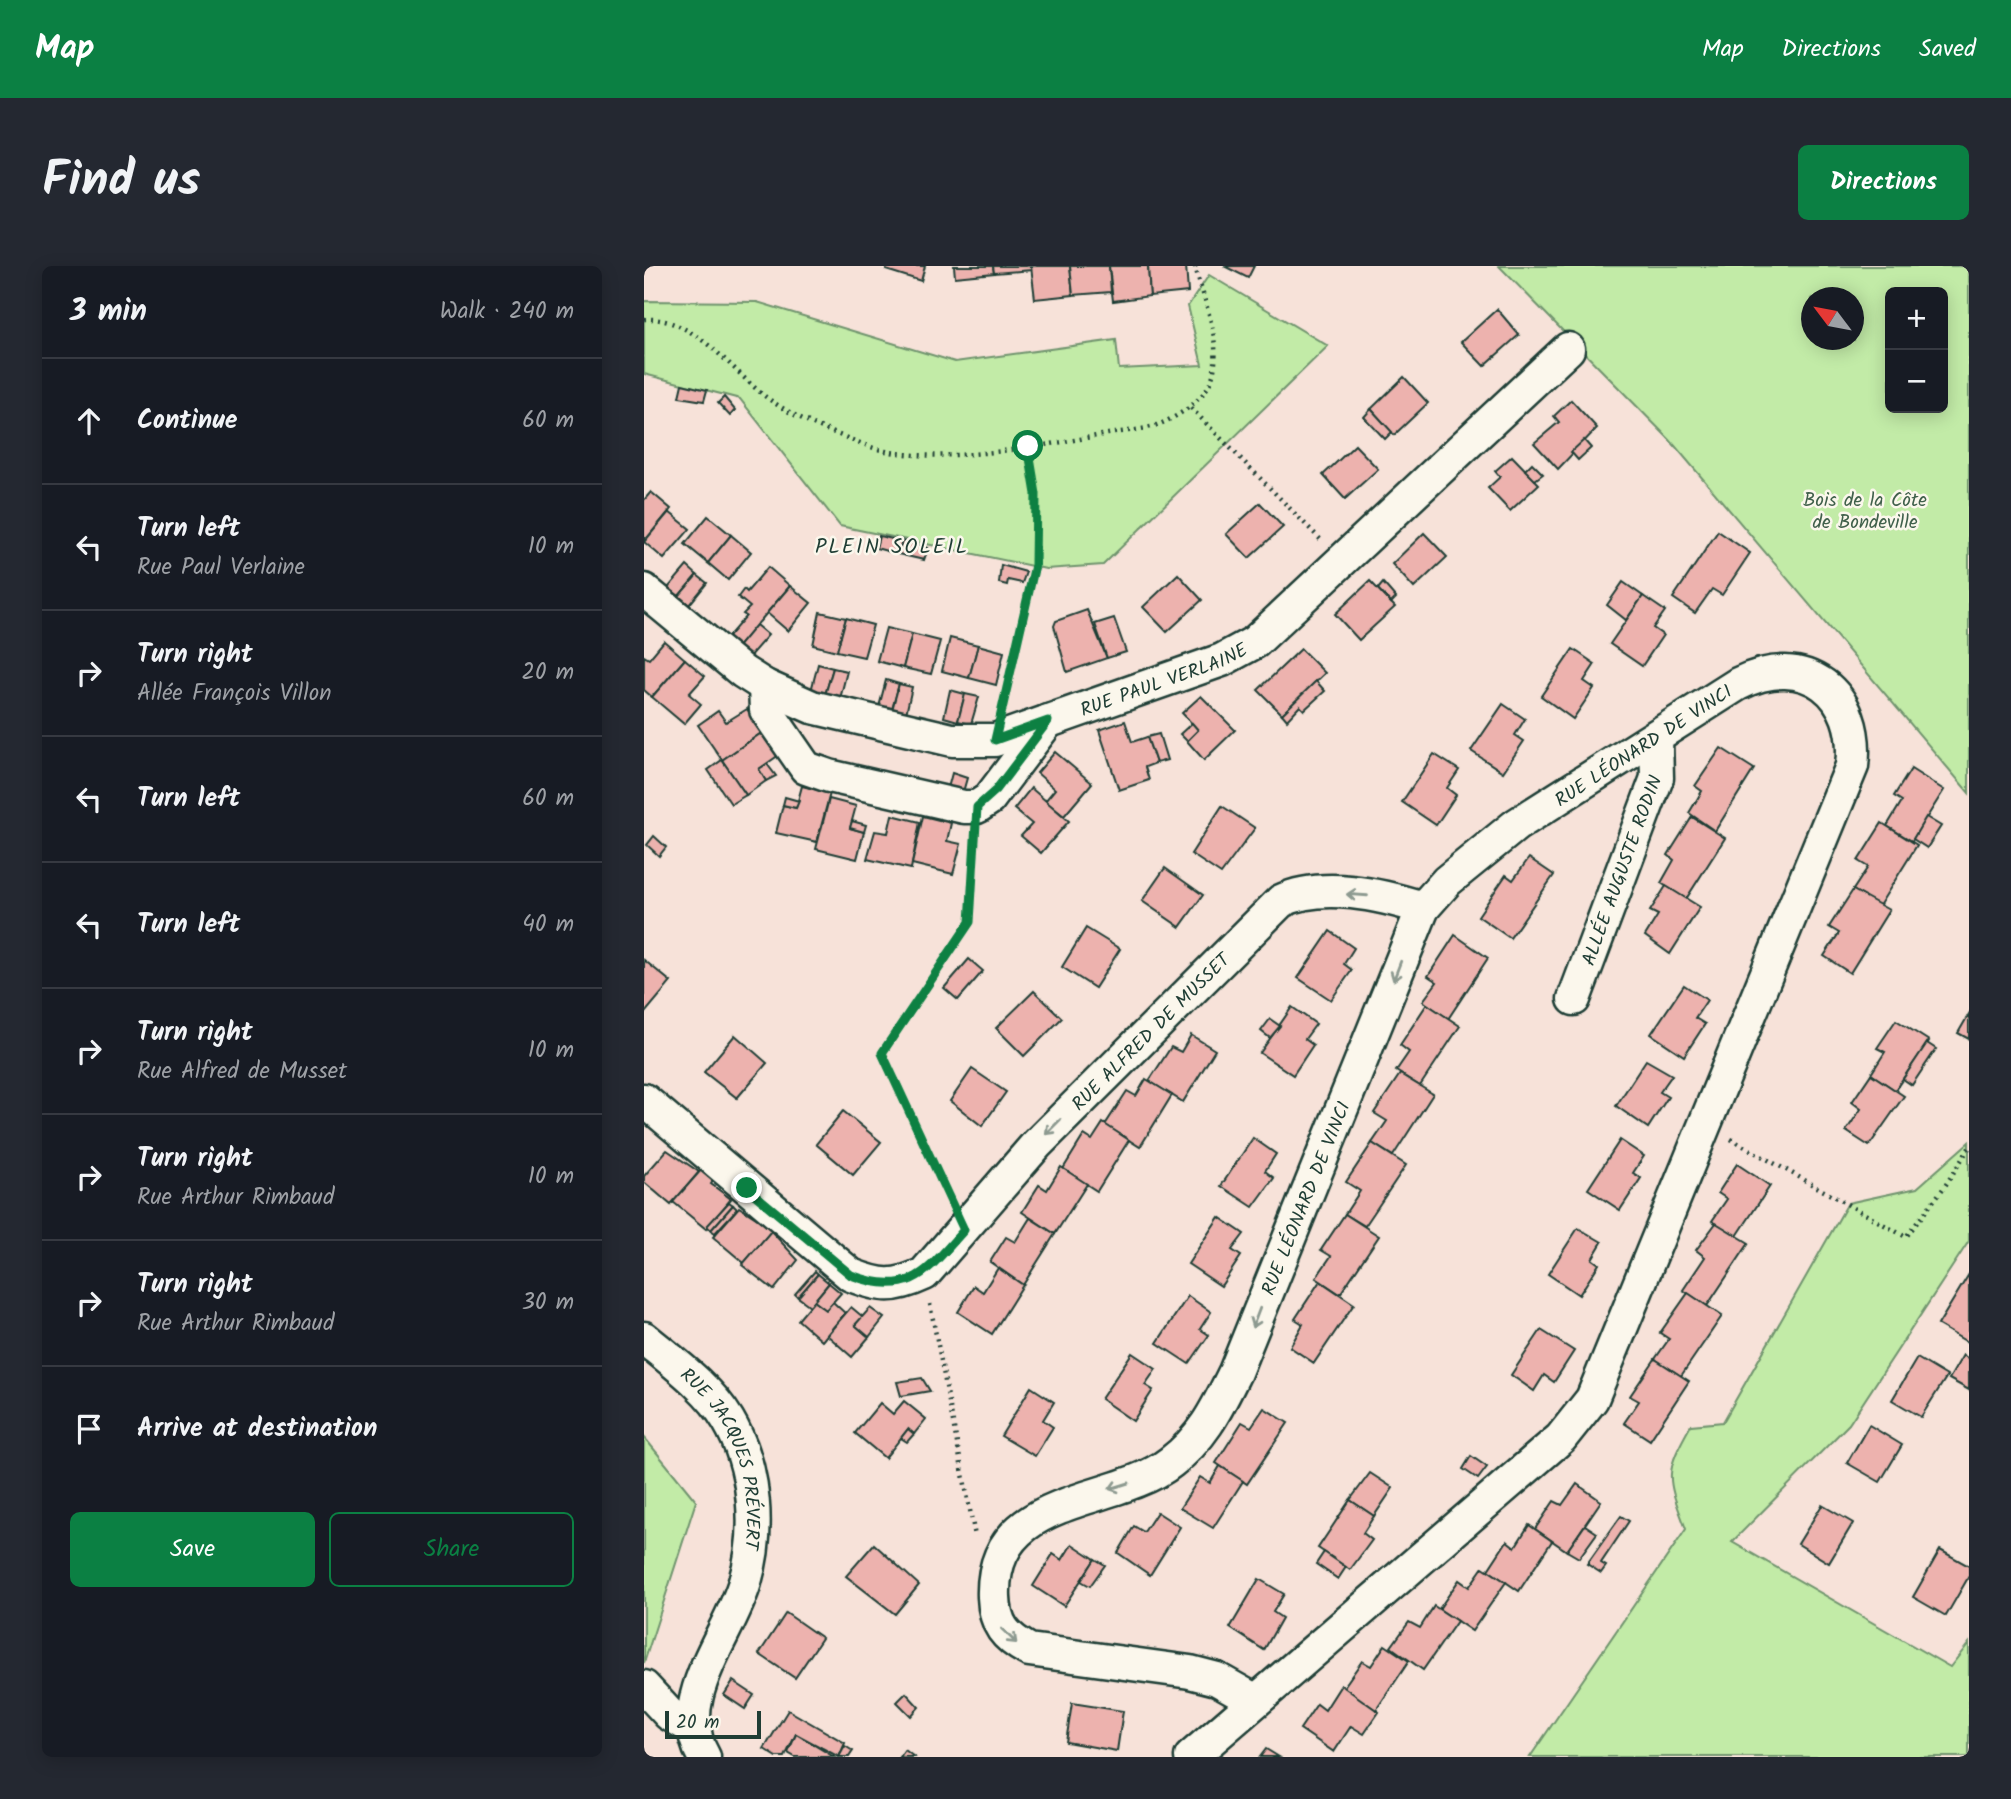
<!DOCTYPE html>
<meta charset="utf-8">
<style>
body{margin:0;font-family:Kalam,sans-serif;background:#242831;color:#f1f3f6}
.controls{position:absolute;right:21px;top:21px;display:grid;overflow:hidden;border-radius:10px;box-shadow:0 4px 18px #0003}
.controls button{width:63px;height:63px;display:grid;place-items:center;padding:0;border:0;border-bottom:2px solid #363941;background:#171b24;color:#f1f3f6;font:35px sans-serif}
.compass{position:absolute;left:1157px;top:21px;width:63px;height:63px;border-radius:50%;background:#171b24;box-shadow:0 4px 18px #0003;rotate:302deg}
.scale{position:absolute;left:21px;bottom:18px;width:96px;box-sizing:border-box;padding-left:7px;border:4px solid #1f3d34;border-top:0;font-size:19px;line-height:24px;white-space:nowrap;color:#1f3d34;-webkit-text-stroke:5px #fbf7ec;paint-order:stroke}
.stop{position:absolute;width:21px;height:21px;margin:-16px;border:5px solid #0b8043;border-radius:50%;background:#fff}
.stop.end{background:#0b8043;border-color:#fff;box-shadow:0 2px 7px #0008}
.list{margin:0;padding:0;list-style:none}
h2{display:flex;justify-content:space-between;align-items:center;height:91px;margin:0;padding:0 28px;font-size:30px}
h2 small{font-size:23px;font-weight:400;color:#9ea1a6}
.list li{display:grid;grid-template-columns:46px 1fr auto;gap:21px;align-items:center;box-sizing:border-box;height:126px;padding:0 28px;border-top:2px solid #363941}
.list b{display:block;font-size:26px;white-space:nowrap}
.list p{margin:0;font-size:23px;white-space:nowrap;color:#9ea1a6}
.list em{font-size:23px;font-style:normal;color:#9ea1a6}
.actions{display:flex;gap:14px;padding:21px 28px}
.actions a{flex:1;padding:16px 0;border:2px solid #0b8043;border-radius:10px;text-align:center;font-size:24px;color:#0b8043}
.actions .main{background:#0b8043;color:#fff}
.icon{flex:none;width:38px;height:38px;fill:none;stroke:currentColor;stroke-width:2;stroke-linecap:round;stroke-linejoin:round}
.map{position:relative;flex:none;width:1325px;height:1491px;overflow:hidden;border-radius:10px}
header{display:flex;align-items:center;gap:42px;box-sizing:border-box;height:98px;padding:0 35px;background:#0b8043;color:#fff}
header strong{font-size:33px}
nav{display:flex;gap:38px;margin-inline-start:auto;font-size:24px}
.intro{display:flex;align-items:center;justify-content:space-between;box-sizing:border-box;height:168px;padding:0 42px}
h1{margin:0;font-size:49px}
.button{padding:18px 32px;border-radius:10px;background:#0b8043;color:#fff;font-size:24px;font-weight:700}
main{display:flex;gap:42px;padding:0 42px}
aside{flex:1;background:#171b24;border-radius:10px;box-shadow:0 4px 18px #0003}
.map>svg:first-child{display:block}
.green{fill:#c2eba7;stroke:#70946e;stroke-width:2;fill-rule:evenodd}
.building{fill:#edb2ae;stroke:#1f3d34;stroke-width:2}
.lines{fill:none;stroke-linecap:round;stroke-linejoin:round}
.minor-casing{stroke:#1f3d34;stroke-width:37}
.path{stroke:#1f3d34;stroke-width:4.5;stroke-dasharray:2 5;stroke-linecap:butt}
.minor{stroke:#fbf7ec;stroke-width:32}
.oneway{stroke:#8d9a90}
.route{stroke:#0b8043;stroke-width:9}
.labels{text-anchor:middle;stroke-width:5;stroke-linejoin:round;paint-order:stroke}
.park-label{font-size:19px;fill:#40604b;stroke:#fbf7ec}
.street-label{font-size:19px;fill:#1f3d34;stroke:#fbf7ec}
.neighbourhood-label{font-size:21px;letter-spacing:2px;fill:#1f3d34;stroke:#fbf7ec}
</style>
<header>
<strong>Map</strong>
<nav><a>Map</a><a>Directions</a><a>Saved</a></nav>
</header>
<div class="intro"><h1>Find us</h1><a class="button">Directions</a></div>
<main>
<aside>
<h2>3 min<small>Walk · 240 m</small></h2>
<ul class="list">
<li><svg class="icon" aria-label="ahead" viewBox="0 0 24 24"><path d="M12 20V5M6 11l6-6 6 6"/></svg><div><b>Continue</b></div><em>60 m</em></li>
<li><svg class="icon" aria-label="left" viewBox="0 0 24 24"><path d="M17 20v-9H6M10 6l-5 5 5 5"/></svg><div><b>Turn left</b><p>Rue Paul Verlaine</p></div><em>10 m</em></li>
<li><svg class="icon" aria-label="right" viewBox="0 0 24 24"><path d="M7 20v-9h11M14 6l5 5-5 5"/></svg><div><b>Turn right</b><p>Allée François Villon</p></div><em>20 m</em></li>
<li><svg class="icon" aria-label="left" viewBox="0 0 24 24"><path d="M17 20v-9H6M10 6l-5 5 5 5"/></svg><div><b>Turn left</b></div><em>60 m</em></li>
<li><svg class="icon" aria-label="left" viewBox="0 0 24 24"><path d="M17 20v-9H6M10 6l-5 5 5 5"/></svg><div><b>Turn left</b></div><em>40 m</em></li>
<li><svg class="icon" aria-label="right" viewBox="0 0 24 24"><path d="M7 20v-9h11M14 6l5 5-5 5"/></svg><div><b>Turn right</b><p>Rue Alfred de Musset</p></div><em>10 m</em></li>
<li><svg class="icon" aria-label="right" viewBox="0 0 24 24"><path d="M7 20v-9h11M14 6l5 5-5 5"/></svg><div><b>Turn right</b><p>Rue Arthur Rimbaud</p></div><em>10 m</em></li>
<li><svg class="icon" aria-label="right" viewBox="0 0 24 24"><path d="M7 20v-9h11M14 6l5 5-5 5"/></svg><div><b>Turn right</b><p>Rue Arthur Rimbaud</p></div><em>30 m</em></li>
<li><svg class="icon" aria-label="arrive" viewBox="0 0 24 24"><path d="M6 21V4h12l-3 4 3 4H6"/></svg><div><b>Arrive at destination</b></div></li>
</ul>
<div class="actions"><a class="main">Save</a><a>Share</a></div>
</aside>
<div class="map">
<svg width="1325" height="1491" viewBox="0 0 1325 1491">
<rect width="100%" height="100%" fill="#f7e2d9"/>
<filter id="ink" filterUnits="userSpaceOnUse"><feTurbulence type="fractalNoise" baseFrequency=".0143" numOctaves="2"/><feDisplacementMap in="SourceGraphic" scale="14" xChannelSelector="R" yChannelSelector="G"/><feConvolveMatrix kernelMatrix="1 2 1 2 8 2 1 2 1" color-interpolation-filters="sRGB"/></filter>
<g filter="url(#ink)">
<g class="green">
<path d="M855 0H1325V527L1026 174ZM1246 26H1299V142H1246ZM1168 32H1210V74H1168Z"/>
<path d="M565 9 684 80 459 299 402 303 196 260 96 133 0 108V35L113 36 311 96 472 74 475 103 558 99 544 40Z"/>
<path d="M1325 876V975L1205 1158 1088 1276 1306 1401 1325 1377V1491H886L1042 1263C1023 1212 1019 1208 1047 1159L1079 1156 1204 937 1273 922Z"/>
<path d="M0 1171 52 1235 0 1397Z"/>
</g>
<g class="building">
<path d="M243 0H281L277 15 242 4Z"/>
<path d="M310 0H349L350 7 311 11Z"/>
<path d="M349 0H387L388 4 350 7Z"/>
<path d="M387 0H426L429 29 391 33Z"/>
<path d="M426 0H465L467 26 429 29Z"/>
<path d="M465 0H504L506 30 469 35Z"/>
<path d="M504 0H542L544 26 506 30Z"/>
<path d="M580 0H610L604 12Z"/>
<path d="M853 43 875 69 840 100 817 76Z"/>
<path d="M760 111 784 137 750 169 727 143Z"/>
<path d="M38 118 63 124 60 135 35 131Z"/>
<path d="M80 131 91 144 86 150 74 137Z"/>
<path d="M927 134 953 162 914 203 890 177 915 156 910 150Z"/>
<path d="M727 143 748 166 741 173 720 151Z"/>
<path d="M940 174 947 182 934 194 927 186Z"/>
<path d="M711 179 734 203 701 233 679 209Z"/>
<path d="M868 190 895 218 866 245 844 222 856 211 851 205Z"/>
<path d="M888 197 899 208 891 214 881 204Z"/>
<path d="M7 226 27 243 0 276V234Z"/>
<path d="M616 237 639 261 605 292 582 268Z"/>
<path d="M25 246 46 263 20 293 0 276Z"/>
<path d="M64 250 87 269 64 297 41 278Z"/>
<path d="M1074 265 1106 287 1078 329 1068 323 1051 347 1029 332Z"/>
<path d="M780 267 803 291 770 322 748 298Z"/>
<path d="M87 269 107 286 84 314 64 297Z"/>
<path d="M235 270 258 275 254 288 232 282Z"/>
<path d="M258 275 284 282 280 294 254 288Z"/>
<path d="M357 299 382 306 378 317 364 314 363 319 355 317Z"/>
<path d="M43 300 53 309 35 330 24 322Z"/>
<path d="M124 301 146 320 93 382 83 372 102 350 99 348 106 341 94 331 100 323 103 326Z"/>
<path d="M534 308 558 334 523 366 499 341Z"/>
<path d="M53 309 63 317 45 339 35 330Z"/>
<path d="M726 315 751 341 715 374 691 348Z"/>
<path d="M979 316 999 330 982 354 963 339Z"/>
<path d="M739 317 752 332 747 337 734 323Z"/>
<path d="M146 320 167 337 144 365 123 347Z"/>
<path d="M999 330 1021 345 1009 362 1019 369 998 400 966 378Z"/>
<path d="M443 344 463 392 423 406 410 360 412 355Z"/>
<path d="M176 346 202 352 193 385 169 379Z"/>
<path d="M202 352 229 359 220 391 193 385Z"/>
<path d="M470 352 482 386 463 392 451 358Z"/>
<path d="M112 359 124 369 105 391 93 382Z"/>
<path d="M242 362 268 368 259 402 233 395Z"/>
<path d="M268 368 296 375 287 408 259 402Z"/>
<path d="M306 372 334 379 325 412 298 405Z"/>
<path d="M20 375 41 393 8 431 0 424V390L5 393Z"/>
<path d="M334 379 360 386 352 419 325 412Z"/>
<path d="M657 383 681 407 638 448 614 424Z"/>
<path d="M929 383 951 398 940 415 950 422 929 453 897 430Z"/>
<path d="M41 393 61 410 45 428 57 438 40 458 8 431Z"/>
<path d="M174 398 189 402 181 429 167 425Z"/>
<path d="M189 402 203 405 196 433 181 429Z"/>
<path d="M242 414 255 418 248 444 235 441Z"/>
<path d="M672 415 681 425 660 444 656 440 643 454 638 448Z"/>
<path d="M255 418 268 421 262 448 248 444Z"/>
<path d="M306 424 321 428 314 455 300 451Z"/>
<path d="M321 428 335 431 327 458 314 455Z"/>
<path d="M557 430 591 464 560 494 543 475 554 464 538 447Z"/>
<path d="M859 438 881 453 871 469 880 475 859 506 827 485Z"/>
<path d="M103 443 119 466 78 494 54 459 74 445 82 456Z"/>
<path d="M481 455 488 476 503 471 512 497 501 501 505 514 475 524 455 464Z"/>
<path d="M548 457 554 464 543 475 536 468Z"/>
<path d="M119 466 135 489 115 503 122 515 102 529 78 494Z"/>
<path d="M515 468 523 494 512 497 503 471Z"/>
<path d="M1077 482 1110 503 1071 565 1045 547 1058 525 1051 520Z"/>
<path d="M411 486 448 517 420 550 401 535 411 523 393 507Z"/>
<path d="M790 488 815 504 803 522 812 529 792 559 758 536Z"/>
<path d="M78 494 102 529 87 538 64 504Z"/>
<path d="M123 498 132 510 122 515 115 503Z"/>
<path d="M1267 503 1300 524 1268 575 1243 560 1258 535 1250 530Z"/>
<path d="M308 507 323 512 319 526 304 522Z"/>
<path d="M158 520 186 527 173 576 132 567 139 539 152 542Z"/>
<path d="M387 522 425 555 397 587 377 570 388 558 370 543Z"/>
<path d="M141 531 155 535 152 542 139 539Z"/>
<path d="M185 533 212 540 206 562 220 566 213 593 172 583Z"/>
<path d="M578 540 611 562 577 608 547 588Z"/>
<path d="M248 549 276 556 267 603 223 593 231 565 244 567Z"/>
<path d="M279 550 307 557 303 575 317 578 309 608 268 598Z"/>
<path d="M1048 551 1081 572 1042 633 1017 617 1030 594 1024 589Z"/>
<path d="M1282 551 1297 560 1283 582 1269 573Z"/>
<path d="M208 555 222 559 220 566 206 562Z"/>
<path d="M1238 557 1273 579 1235 640 1209 624 1224 601 1214 595Z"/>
<path d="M10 570 22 581 15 590 3 579Z"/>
<path d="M885 592 910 609 866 672 834 650 862 609 869 614Z"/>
<path d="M521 602 559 629 536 661 498 635Z"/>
<path d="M1022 620 1056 641 1026 688 1001 670 1014 649 1006 645Z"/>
<path d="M1209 624 1245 644 1206 707 1180 690 1195 667 1185 661Z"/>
<path d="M442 662 476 683 451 722 418 701Z"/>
<path d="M686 665 710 682 700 698 708 704 687 734 654 712Z"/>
<path d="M811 669 844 692 804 753 779 735 793 716 784 710Z"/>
<path d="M325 693 339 705 314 734 300 722Z"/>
<path d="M0 694 27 716 1 747 0 746Z"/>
<path d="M1040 719 1063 734 1051 752 1061 758 1040 790 1007 768Z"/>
<path d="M390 725 418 752 380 790 352 762Z"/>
<path d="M783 738 816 760 776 820 752 805 765 786 756 779Z"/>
<path d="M648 741 672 758 661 773 669 779 649 809 616 787Z"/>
<path d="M1325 748V773L1314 767Z"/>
<path d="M626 753 636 760 626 772 617 765Z"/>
<path d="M1252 754 1285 775 1251 824 1227 808 1241 786 1233 782Z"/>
<path d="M91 769 123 797 93 832 60 806Z"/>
<path d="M547 769 571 784 539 836 505 815 527 781 537 786Z"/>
<path d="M1283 777 1292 783 1268 819 1259 813Z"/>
<path d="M1002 794 1028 809 1016 826 1024 831 1004 862 972 840Z"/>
<path d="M328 803 362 826 338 860 306 835Z"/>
<path d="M756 808 789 828 749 890 728 877 743 855 730 847Z"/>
<path d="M1227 808 1260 830 1225 880 1202 865 1217 843 1208 836Z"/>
<path d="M502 813 528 829 496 881 461 859 483 825 492 830Z"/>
<path d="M199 845 237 876 209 909 172 878Z"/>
<path d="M459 857 485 874 453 925 419 903 440 869 448 874Z"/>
<path d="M609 872 632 888 621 905 630 912 609 941 577 920Z"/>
<path d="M976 874 1000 890 989 907 997 912 976 944 944 923Z"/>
<path d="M728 877 762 899 721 960 701 948 716 925 702 916Z"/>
<path d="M23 884 55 906 27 939 0 916V910Z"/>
<path d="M1093 898 1126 920 1093 970 1068 955 1083 933 1074 927Z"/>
<path d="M417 901 443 918 411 968 378 946 395 919 403 924Z"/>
<path d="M58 903 70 914 67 918 87 933 62 963 29 936Z"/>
<path d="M85 936 89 939 67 964 63 960Z"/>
<path d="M89 939 93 943 71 967 67 964Z"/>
<path d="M95 941 129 963 100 997 69 971Z"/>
<path d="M701 948 735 970 696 1028 672 1012 687 990 677 984Z"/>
<path d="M575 951 600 968 588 984 597 990 577 1020 544 998Z"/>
<path d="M386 952 411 968 379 1019 346 996 362 971 371 976Z"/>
<path d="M1072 957 1105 977 1063 1040 1039 1024 1061 991 1052 984Z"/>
<path d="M934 962 958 976 948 993 955 998 935 1029 904 1008Z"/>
<path d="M127 965 154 994 130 1024 98 999Z"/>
<path d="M354 1002 379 1019 348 1068 314 1046 330 1020 339 1026Z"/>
<path d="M171 1005 174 1008 154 1031 151 1028Z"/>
<path d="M174 1008 185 1017 166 1040 154 1031Z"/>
<path d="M1325 1008V1077L1294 1059Z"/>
<path d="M676 1015 710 1038 670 1097 646 1081 659 1058 651 1053Z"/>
<path d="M185 1017 197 1027 182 1044 170 1035Z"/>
<path d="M1044 1027 1078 1050 1037 1110 1011 1093 1025 1073 1016 1067Z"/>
<path d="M544 1030 567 1046 556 1063 565 1069 545 1098 513 1077Z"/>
<path d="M170 1035 182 1044 189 1036 201 1047 178 1075 154 1054Z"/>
<path d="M207 1041 219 1051 211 1059 225 1071 208 1091 183 1069Z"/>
<path d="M226 1042 240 1052 225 1071 211 1059Z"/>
<path d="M897 1064 930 1085 910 1116 900 1109 890 1125 867 1109Z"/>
<path d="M488 1087 512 1103 501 1119 509 1124 489 1155 457 1133Z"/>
<path d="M1319 1089 1325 1093V1124L1305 1113Z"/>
<path d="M1273 1092 1303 1110 1277 1151 1248 1134Z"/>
<path d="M1011 1093 1045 1115 1006 1174 980 1157 995 1135 986 1130Z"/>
<path d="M278 1112 286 1125 257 1130 253 1116Z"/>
<path d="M387 1121 410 1136 399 1154 409 1161 391 1190 357 1170Z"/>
<path d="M260 1135 282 1153 270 1168 264 1163 241 1192 211 1167 236 1137 249 1148Z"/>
<path d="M620 1142 644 1157 603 1218 572 1197 598 1156 607 1161Z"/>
<path d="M1225 1159 1258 1179 1236 1216 1203 1197Z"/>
<path d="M264 1163 270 1168 263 1176 257 1172Z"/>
<path d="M827 1190 843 1201 834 1213 819 1203Z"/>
<path d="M576 1200 599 1215 569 1262 536 1242 556 1211 566 1217Z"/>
<path d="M726 1207 749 1222 730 1250 706 1234Z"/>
<path d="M933 1218 957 1235 923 1285 891 1263 910 1235 918 1239Z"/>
<path d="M706 1234 730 1250 719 1267 728 1274 706 1304 674 1282Z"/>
<path d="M1178 1239 1209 1257 1185 1297 1154 1278Z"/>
<path d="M513 1246 536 1261 506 1309 474 1287 490 1260 500 1266Z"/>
<path d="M977 1250 985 1255 957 1297 962 1300 957 1307 943 1298Z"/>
<path d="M885 1259 908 1275 875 1325 844 1304 863 1275 871 1281Z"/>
<path d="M941 1259 953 1267 935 1292 923 1285Z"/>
<path d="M230 1278 275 1319 251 1348 202 1310Z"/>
<path d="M428 1278 451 1293 420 1340 389 1320 409 1288 418 1294Z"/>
<path d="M1296 1284 1325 1300V1310L1302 1350 1269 1331Z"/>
<path d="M680 1286 702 1301 694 1313 672 1298Z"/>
<path d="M451 1293 461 1299 446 1320 437 1315Z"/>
<path d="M839 1301 862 1316 828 1365 795 1343 815 1314 825 1321Z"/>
<path d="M615 1313 640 1328 629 1346 638 1352 620 1384 586 1362Z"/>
<path d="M790 1340 813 1355 779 1404 747 1381 765 1356 776 1362Z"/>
<path d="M142 1347 178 1372 151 1412 115 1388Z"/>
<path d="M741 1379 765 1395 732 1444 699 1422 718 1395 727 1400Z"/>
<path d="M89 1415 110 1429 101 1443 80 1429Z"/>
<path d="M697 1419 735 1446 720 1468 707 1460 690 1486 656 1463 673 1438 681 1444Z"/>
<path d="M262 1427 275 1441 267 1450 253 1436Z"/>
<path d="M428 1437 479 1445 473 1485 422 1476Z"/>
<path d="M144 1444 201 1477 195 1491 152 1468 141 1491H133L120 1483Z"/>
<path d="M152 1468 190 1491H151L144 1487Z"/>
<path d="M201 1480 209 1485 205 1491H195Z"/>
<path d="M622 1483 635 1491H616Z"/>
<path d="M261 1484 270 1491H256Z"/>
</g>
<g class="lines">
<defs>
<g id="minor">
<path id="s1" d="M0 324 99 406 121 420 168 441 308 474H351L578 394 611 376 924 83"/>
<path d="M121 420 122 444 162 502 185 510 320 541H333L345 533 404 455"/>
<path d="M930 733 1013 512 1012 472"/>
<path id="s2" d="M0 834 207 1009C238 1021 250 1022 280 1008L392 879 637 635C679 615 737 629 779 642"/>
<path id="s3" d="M0 1072C29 1096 65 1122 84 1154 112 1201 116 1265 101 1316 86 1369 26 1435 60 1491"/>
<path d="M0 1421 25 1448 50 1463"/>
<path d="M547 1491 917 1172 948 1133 1208 500C1217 428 1161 383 1094 418L872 559 803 615 779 642 591 1106C573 1142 560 1171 527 1196 470 1241 346 1226 350 1331 351 1359 361 1371 385 1384L546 1406 573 1413 612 1435"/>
</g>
</defs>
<use href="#minor" class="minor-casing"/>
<g class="path">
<path d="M0 53C50 50 87 104 122 131 153 154 192 168 227 181 288 202 401 179 464 168 481 165 501 164 516 158 537 149 562 133 569 109 578 74 559 33 551 0"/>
<path d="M547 142 677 274"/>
<path d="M359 439 391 299 392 228 384 180"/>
<path d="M1087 873 1262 971 1301 920 1325 882"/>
<path d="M305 931 238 787 326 656 331 572"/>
<path d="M286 1038 331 1270"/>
</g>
<use href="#minor" class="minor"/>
</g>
<defs><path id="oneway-shaft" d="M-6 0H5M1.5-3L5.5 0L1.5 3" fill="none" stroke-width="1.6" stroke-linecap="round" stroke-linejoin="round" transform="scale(1.75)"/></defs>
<g class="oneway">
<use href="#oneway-shaft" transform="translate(713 629) rotate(-176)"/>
<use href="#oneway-shaft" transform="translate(753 705) rotate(111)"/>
<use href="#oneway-shaft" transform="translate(409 861) rotate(135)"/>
<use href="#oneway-shaft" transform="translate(612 1052) rotate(111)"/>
<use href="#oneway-shaft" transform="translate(475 1220) rotate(163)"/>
<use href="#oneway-shaft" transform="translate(365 1370) rotate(44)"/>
</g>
</g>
<g class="lines" filter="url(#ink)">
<path class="route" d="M103 922 207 1009C267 1032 282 1006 320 964L238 787 326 656 333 541 352 524 404 455 351 474 391 299 392 228 384 180"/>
</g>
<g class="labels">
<g class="park-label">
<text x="1221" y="240">Bois de la Côte<tspan x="1221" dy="22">de Bondeville</tspan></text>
</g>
<g class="street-label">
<text dy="7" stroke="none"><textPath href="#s1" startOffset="572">RUE PAUL VERLAINE</textPath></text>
<text transform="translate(999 479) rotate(-33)" y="7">RUE LÉONARD DE VINCI</text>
<text transform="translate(977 604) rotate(-70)" y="7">ALLÉE AUGUSTE RODIN</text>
<text dy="7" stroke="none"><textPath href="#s2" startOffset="679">RUE ALFRED DE MUSSET</textPath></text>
<text transform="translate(661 932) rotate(-68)" y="7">RUE LÉONARD DE VINCI</text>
<text dy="7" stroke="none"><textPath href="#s3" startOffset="152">RUE JACQUES PRÉVERT</textPath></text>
</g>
<g class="neighbourhood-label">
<text x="248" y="287">PLEIN SOLEIL</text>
</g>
</g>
</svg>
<div class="controls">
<button>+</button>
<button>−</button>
</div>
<svg class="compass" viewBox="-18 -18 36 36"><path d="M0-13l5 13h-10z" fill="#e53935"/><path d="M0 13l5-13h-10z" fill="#9ea1a6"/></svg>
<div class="scale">20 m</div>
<div class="stop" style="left:384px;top:180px"></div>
<div class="stop end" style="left:103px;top:922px"></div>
</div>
</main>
